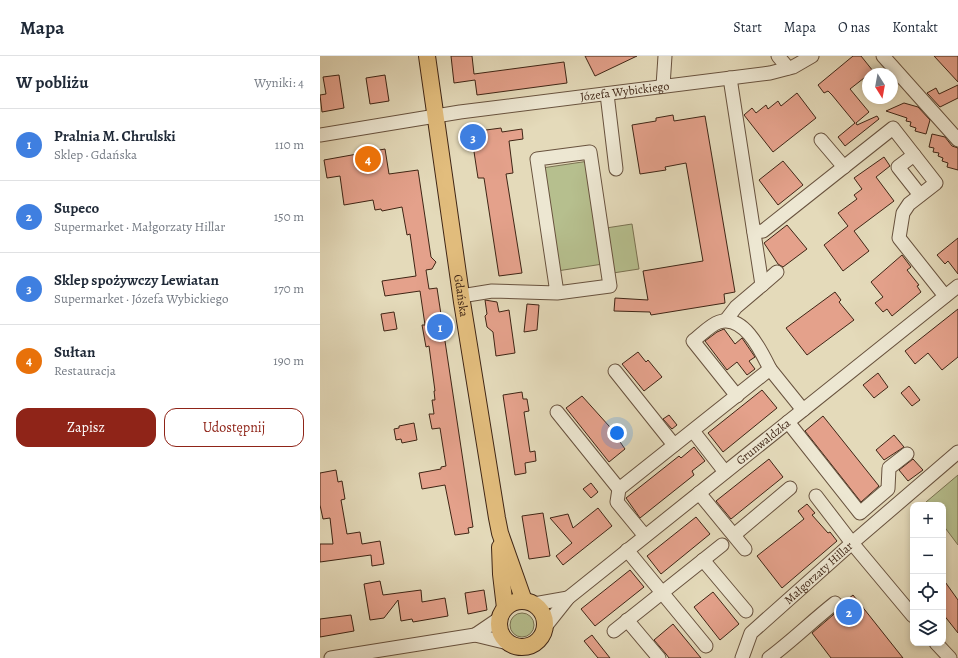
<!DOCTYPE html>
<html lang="pl">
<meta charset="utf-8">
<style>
body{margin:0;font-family:Alegreya,serif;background:#f6f6f7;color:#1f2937}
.controls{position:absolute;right:12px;bottom:12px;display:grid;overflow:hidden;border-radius:8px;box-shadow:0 2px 6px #0003}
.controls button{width:36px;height:36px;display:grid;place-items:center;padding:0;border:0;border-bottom:1px solid #e0e1e3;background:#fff;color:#1f2937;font:20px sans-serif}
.compass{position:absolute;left:542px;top:12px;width:36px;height:36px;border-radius:50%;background:#fff;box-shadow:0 2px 6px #0003;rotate:169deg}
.you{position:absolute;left:297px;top:377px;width:14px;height:14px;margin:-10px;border:3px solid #fff;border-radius:50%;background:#1a73e8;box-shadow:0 0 0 6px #1a73e833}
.badge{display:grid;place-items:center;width:26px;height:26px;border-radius:50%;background:#8f2418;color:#fff;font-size:13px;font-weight:700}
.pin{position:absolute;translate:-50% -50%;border:2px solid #fff;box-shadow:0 1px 4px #0006}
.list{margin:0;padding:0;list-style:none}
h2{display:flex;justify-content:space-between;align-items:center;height:52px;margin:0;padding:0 16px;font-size:17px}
h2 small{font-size:13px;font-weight:400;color:#747a83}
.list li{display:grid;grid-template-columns:26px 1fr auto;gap:12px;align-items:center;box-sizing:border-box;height:72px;padding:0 16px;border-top:1px solid #e0e1e3}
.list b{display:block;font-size:15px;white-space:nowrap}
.list p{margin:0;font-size:13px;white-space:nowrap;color:#747a83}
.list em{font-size:13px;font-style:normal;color:#747a83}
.actions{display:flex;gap:8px;padding:12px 16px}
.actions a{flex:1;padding:9px 0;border:1px solid #8f2418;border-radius:12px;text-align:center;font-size:14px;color:#8f2418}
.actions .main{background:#8f2418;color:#fff}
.icon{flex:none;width:22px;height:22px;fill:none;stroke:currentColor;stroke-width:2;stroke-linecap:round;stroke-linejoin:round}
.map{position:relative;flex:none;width:638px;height:602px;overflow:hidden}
header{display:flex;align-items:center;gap:24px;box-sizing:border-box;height:56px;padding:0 20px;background:#fff;border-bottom:1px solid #e0e1e3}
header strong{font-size:19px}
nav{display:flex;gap:22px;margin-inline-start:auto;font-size:14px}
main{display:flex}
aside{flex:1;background:#fff}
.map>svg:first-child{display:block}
.green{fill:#b6bf8e;stroke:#7a7252}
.building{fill:#e4a18b;stroke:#3f2515}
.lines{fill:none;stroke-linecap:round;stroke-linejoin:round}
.minor-casing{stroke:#68523e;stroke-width:15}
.major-casing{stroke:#3f2515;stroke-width:18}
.minor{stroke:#ede7d2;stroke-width:13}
.major{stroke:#e2bd7d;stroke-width:16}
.labels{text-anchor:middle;stroke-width:4;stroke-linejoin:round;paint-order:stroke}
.street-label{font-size:12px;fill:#3f2515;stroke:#ede7d2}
</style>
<header>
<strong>Mapa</strong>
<nav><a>Start</a><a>Mapa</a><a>O nas</a><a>Kontakt</a></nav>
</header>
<main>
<aside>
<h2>W pobliżu<small>Wyniki: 4</small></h2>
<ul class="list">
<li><span class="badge" style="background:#3f7fe0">1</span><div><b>Pralnia M. Chrulski</b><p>Sklep · Gdańska</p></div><em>110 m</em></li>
<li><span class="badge" style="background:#3f7fe0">2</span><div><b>Supeco</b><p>Supermarket · Małgorzaty Hillar</p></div><em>150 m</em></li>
<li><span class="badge" style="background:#3f7fe0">3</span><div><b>Sklep spożywczy Lewiatan</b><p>Supermarket · Józefa Wybickiego</p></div><em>170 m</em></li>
<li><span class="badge" style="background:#e8710a">4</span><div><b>Sułtan</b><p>Restauracja</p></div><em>190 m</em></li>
</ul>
<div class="actions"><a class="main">Zapisz</a><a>Udostępnij</a></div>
</aside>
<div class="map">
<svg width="638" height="602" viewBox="0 0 638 602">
<rect width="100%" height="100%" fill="#e4daba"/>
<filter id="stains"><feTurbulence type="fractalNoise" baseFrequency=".005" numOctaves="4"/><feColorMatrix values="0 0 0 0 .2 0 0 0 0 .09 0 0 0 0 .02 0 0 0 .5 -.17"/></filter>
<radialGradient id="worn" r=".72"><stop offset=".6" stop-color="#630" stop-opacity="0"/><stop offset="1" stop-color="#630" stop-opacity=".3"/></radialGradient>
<g class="green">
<path d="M269 105 283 208 237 215 222 112Z"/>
<path d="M312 168 319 213 293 217 286 172Z"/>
<path d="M638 419V489L623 469V449H608L606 446Z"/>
<circle cx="202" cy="569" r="12"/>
</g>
<g class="building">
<path d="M131 0H152L154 18 244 6 247 27 157 39 155 24 134 27Z"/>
<path d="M265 0H317L275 20Z"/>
<path d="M533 0H541L553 15 530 33 549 56 536 67 537 69 557 60 559 63 525 90 518 81 535 67 512 39 508 35 504 37 498 29Z"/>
<path d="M614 0H638V26Z"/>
<path d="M19 19 24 52 2 56 0 39 6 38 3 21Z"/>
<path d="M65 19 69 45 50 48 46 22Z"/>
<path d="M638 29V42L620 51 607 37 616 32 619 38Z"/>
<path d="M477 37 496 62 453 96 424 59 432 52 436 57 446 49 448 53 458 45 461 50Z"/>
<path d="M584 47 598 51 610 64 606 78 595 75 596 72 590 70 591 66 586 65 587 62 566 55Z"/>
<path d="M353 59 354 65 385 60 415 236 404 238 405 247 331 259 330 256 294 255 295 242 328 244 323 215 383 205 366 107 345 111 346 114 320 118 312 69 336 65V62Z"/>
<path d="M181 72 182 76 202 73 203 83 189 85 193 117 186 118 202 217 179 220 164 122H158L151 76Z"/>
<path d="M612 78 625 81 632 90 638 92V114L627 111 628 107 622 105 623 102 618 100 619 97 613 96 614 92 609 91Z"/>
<path d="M65 93 69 118 98 114 111 201 116 206 112 213 106 214 109 233 117 232 153 471 148 472 149 477 135 479 125 429 102 433 99 417 121 413V411L126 410 120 372 112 373 109 358H114L112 344H115L114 335H115L109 290 106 291 102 269H105L100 235 65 240 62 225 96 220 90 178 87 179 82 151 62 155 61 153 55 154 53 144 24 149 20 120 7 122 4 104Z"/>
<path d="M564 101 570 110 556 121 574 145 534 175 549 195 523 215 504 189 528 170 518 157 537 143 534 139 542 133 534 122Z"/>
<path d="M463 105 483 129 458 149 439 124Z"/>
<path d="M467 169 487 193 463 211 458 208 444 187Z"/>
<path d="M638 182V218L628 205 625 208 617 199Z"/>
<path d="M582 199 591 211 587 214 599 229 597 230 601 236 572 260 567 253 563 256 555 247 563 241 551 226Z"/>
<path d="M515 236 521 244 519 246 534 264 487 299 466 272Z"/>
<path d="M165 244 177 246 179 256 189 254 195 297 176 300 173 276 167 271 165 260 167 258Z"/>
<path d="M207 248 219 249 217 274 204 276Z"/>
<path d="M638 253V301L622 314 608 297 595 308 585 295Z"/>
<path d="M74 256 77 273 64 275 61 258Z"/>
<path d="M404 273 415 288 422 282 435 301 429 305 435 313 427 319 417 306 407 314 385 285 397 276Z"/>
<path d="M318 296 326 306 328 304 342 321 324 335 302 308Z"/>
<path d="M558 317 568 331 554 342 543 329Z"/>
<path d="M589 330 600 344 592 350 581 337Z"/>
<path d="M442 334 457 352 403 396 388 377Z"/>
<path d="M202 336 203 343H207L209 355 204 356 210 396 215 395 216 405 205 407 206 417 195 419 183 339Z"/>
<path d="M262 340 289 370 305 393 289 406 246 352Z"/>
<path d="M349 359 357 369 352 373 343 363Z"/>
<path d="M503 360 559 430 541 446 485 375Z"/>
<path d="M94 367 97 384 82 387 81 383 76 384 74 373 79 372V370Z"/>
<path d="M574 379 584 391 564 404 556 394Z"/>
<path d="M374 391 385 405 372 415 374 419 320 462 306 442 359 400 361 402Z"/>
<path d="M449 403 463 421 411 463 396 445Z"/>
<path d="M593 403 603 414 588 425 579 414Z"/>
<path d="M16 414 18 426 22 425 25 443 21 444 27 478 40 476 42 488 60 485 64 508 52 510 51 499 0 506V488H13L10 462 3 463 0 449V417Z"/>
<path d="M271 427 278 436 271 442 263 433Z"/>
<path d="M487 448 495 457 492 459 508 477 510 476 517 485 462 532 437 500 484 463 478 455Z"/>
<path d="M278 452 292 470 243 509 236 500 252 487 230 462 248 458 253 472Z"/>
<path d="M223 457 230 500 209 503 202 460Z"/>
<path d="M376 461 390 478 341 518 327 500Z"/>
<path d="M310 514 324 531 275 570 261 553Z"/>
<path d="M623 523 638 544V577L623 558Z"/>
<path d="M60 525 63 539 101 534 102 546 125 542 128 560 93 566 92 563 81 565 78 544 64 562 50 564 44 528Z"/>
<path d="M164 534 167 554 148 558 145 537Z"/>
<path d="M393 536 419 568 400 584 374 551Z"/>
<path d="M533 539 583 602H511L492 577 520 553 523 547Z"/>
<path d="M31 559 34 575 0 581V563Z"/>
<path d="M353 568 381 602H349L346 598 334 584Z"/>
<path d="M272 579 275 583 290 602H278L264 585Z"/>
</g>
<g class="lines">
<defs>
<g id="minor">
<path d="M458 0 468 12"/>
<path d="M563 0 638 84"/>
<path d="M343 30 345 0"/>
<path d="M287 38 296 113"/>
<path id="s1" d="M0 79 140 56 450 17 473 11 492 0"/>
<path d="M501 84 524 111"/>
<path d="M594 99 578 111 600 139"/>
<path d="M434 176 443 175 573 72 616 127 589 148 583 157 579 182 625 240"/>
<path d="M442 229 457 216"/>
<path d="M141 240 172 235 237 237 290 230 270 96 217 103 237 237"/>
<path d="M406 264 416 251 442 229 410 22"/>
<path d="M295 315 354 389"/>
<path d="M417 340 373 285C381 279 390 269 399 266 424 258 441 295 450 313"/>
<path d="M237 356 299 433"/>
<path d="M468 366 540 457 568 433 569 412 587 398"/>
<path d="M373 375 405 416"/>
<path d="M379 437 425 493"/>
<path d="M496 440 532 487 593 560"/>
<path d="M414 479 470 432"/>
<path d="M325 480 297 446 299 433 304 429 450 313 483 354"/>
<path d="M307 494 386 590"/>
<path d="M383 504 426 555"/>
<path d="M214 548 248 542"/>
<path d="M307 564 339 602"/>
<path id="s2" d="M225 571 248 542 638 230"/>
<path d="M294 575 402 489"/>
<path d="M155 579 180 562"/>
<path d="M616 587 630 602"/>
<path d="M11 602 155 579 188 587"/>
<path id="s3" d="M422 602 431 577 532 487 638 396"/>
<path d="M449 602C472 585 492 565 515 547"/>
</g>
<g id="major">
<path id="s4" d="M107 0 142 246 177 462 180 477 204 545"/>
<path d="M180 491 181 518 185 552"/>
<circle cx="202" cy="568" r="23"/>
</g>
</defs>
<use href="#minor" class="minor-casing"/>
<use href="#major" class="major-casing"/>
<use href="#minor" class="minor"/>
<use href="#major" class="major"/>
</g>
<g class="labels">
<g class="street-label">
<text dy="4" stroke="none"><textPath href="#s1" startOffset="308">Józefa Wybickiego</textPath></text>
<text dy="4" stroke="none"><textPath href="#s4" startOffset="242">Gdańska</textPath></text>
<text dy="4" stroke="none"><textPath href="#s2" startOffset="287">Grunwaldzka</textPath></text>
<text dy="4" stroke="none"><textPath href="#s3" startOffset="117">Małgorzaty Hillar</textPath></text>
</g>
</g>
<rect width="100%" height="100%" filter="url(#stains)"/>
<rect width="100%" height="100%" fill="url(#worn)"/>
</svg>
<div class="controls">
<button>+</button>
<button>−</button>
<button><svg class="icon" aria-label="locate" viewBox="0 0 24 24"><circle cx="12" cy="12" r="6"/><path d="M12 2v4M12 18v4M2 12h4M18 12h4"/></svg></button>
<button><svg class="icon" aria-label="layers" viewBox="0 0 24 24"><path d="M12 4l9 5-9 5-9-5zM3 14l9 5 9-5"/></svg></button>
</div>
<svg class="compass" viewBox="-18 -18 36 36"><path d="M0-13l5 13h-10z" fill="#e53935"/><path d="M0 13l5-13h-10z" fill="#747a83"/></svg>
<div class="you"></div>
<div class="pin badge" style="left:120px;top:271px;background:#3f7fe0">1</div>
<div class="pin badge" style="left:529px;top:556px;background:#3f7fe0">2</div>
<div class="pin badge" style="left:153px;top:81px;background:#3f7fe0">3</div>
<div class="pin badge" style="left:48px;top:103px;background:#e8710a">4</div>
</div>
</main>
